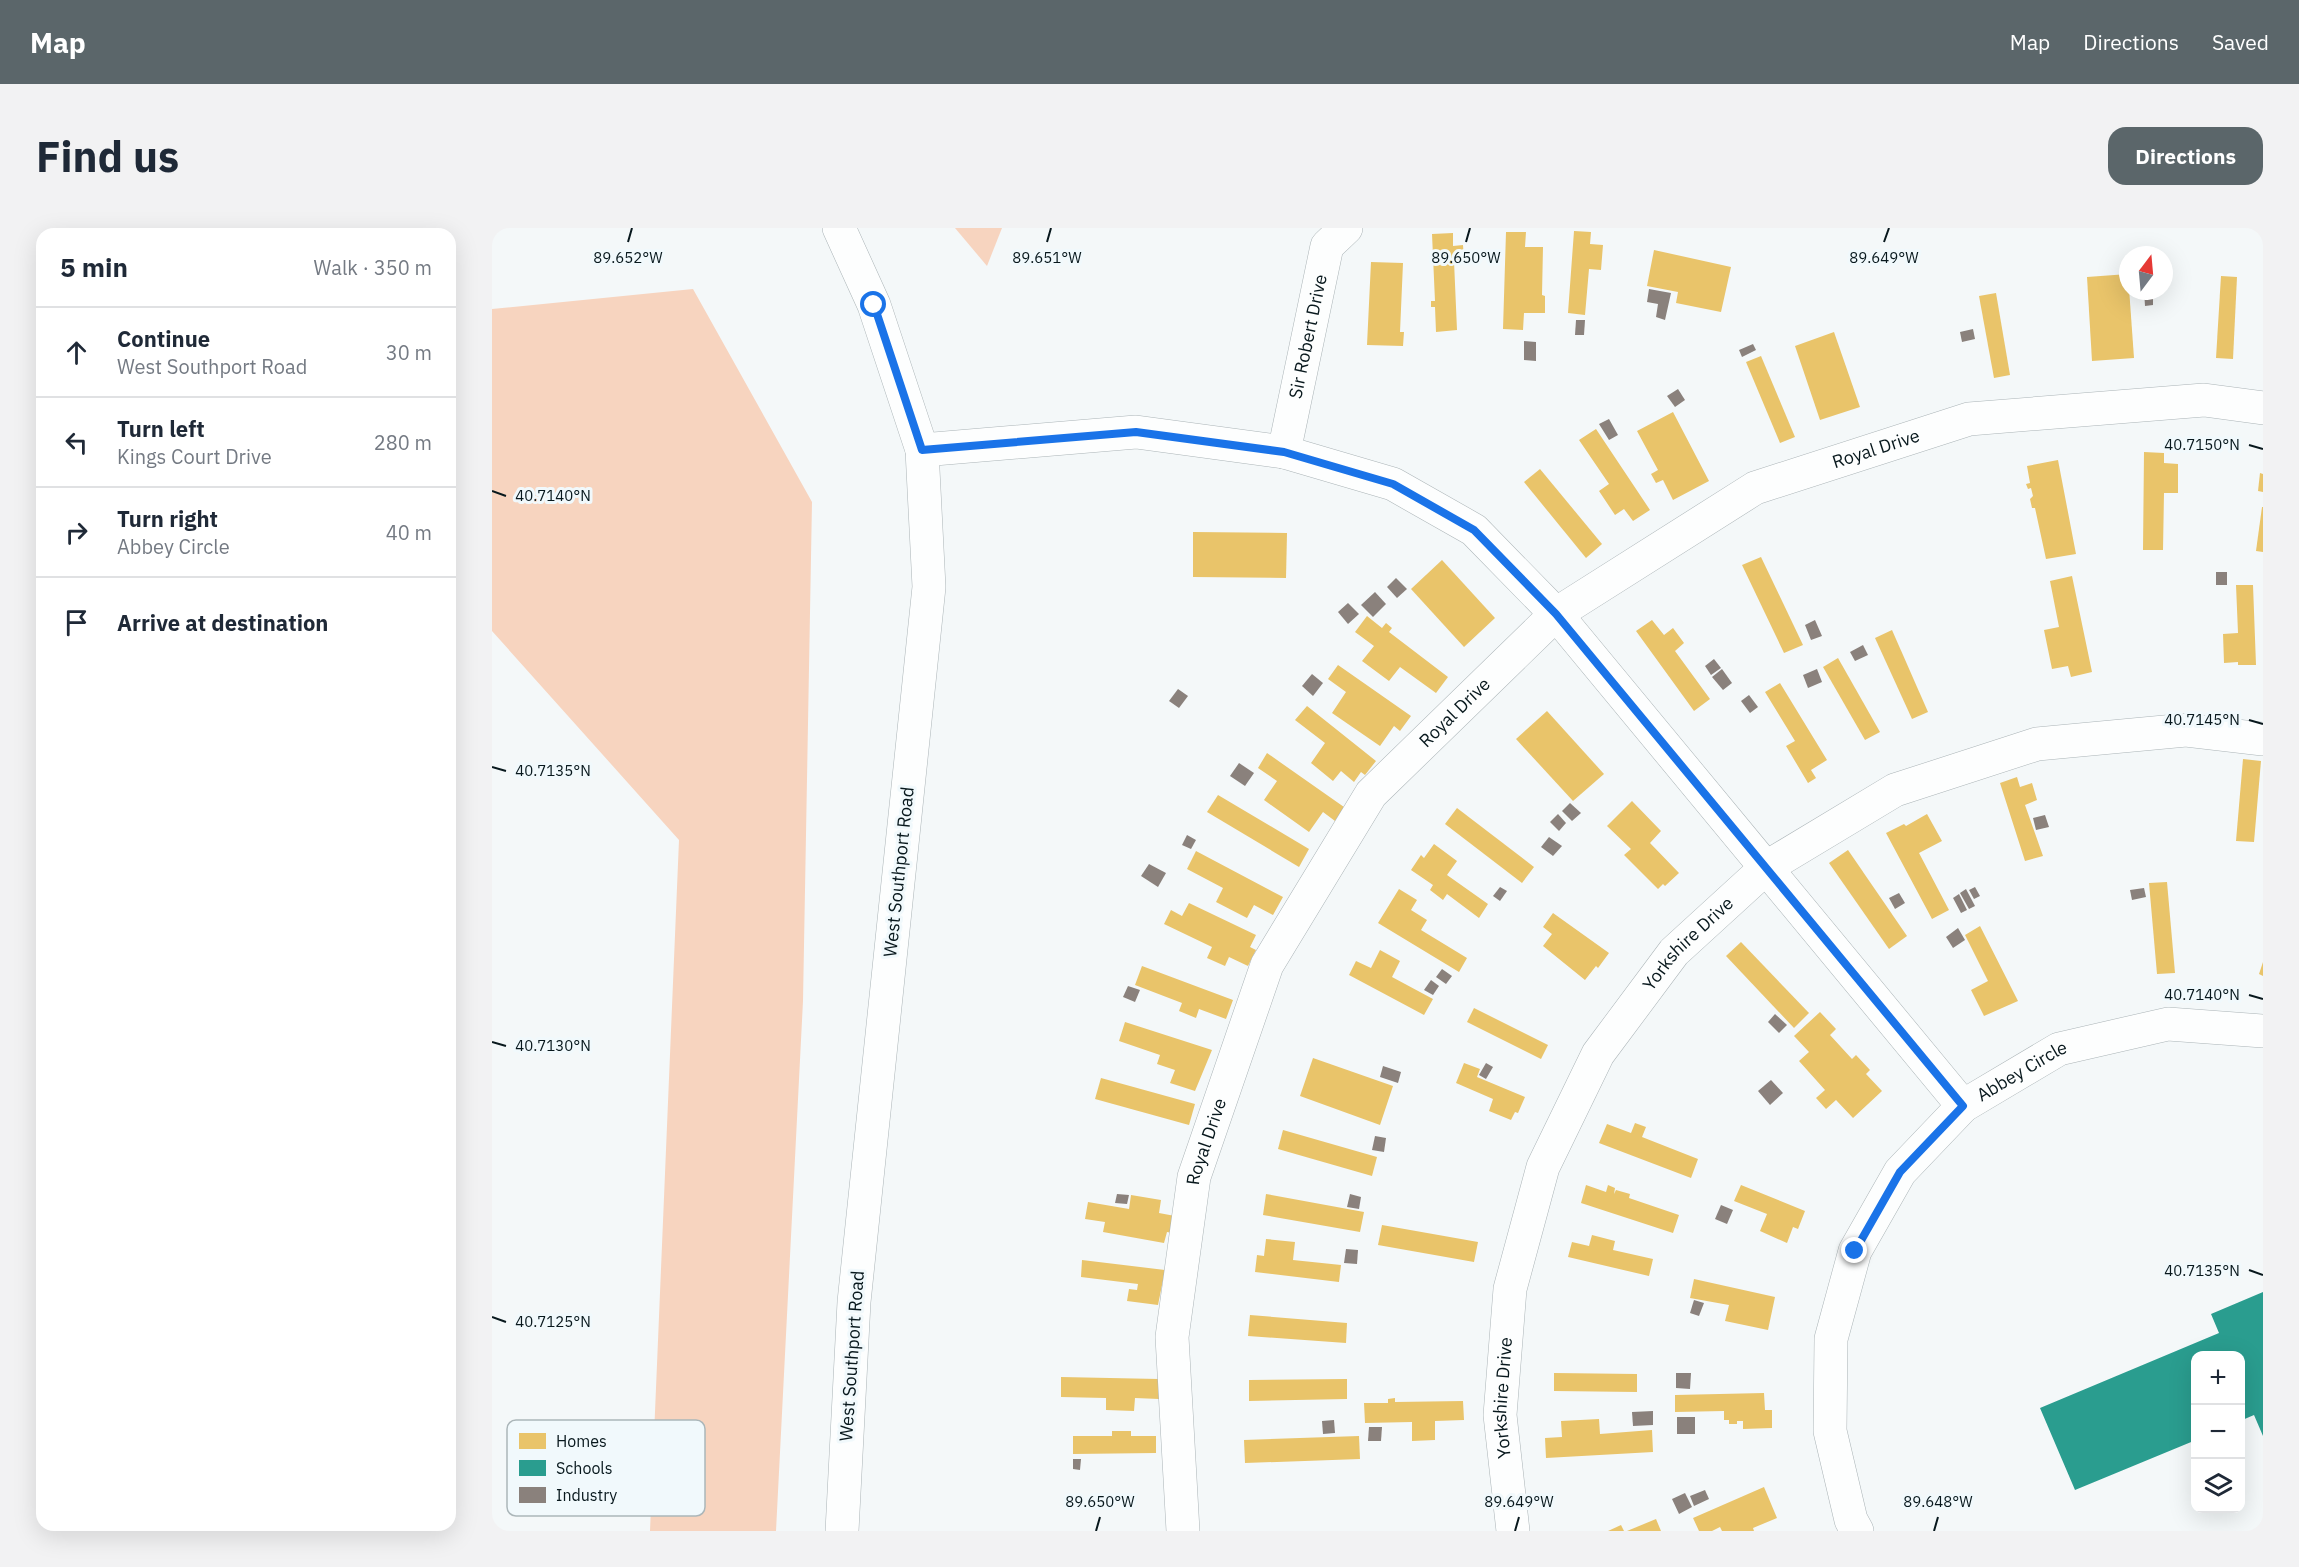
<!DOCTYPE html>
<meta charset="utf-8">
<style>
body{margin:0;font-family:"IBM Plex Sans",sans-serif;background:#f2f2f3;color:#1f2937}
.controls{position:absolute;right:18px;bottom:18px;display:grid;overflow:hidden;border-radius:12px;box-shadow:0 6px 24px #0002}
.controls button{width:54px;height:54px;display:grid;place-items:center;padding:0;border:0;border-bottom:2px solid #e0e1e3;background:#fff;color:#1f2937;font:30px sans-serif}
.compass{position:absolute;left:1627px;top:18px;width:54px;height:54px;border-radius:50%;background:#fff;box-shadow:0 6px 24px #0002;rotate:16deg}
.stop{position:absolute;width:18px;height:18px;margin:-14px;border:4px solid #1a73e8;border-radius:50%;background:#fff}
.stop.end{background:#1a73e8;border-color:#fff;box-shadow:0 2px 6px #0008}
.list{margin:0;padding:0;list-style:none}
h2{display:flex;justify-content:space-between;align-items:center;height:78px;margin:0;padding:0 24px;font-size:26px}
h2 small{font-size:20px;font-weight:400;color:#747a83}
.list li{display:grid;grid-template-columns:39px 1fr auto;gap:18px;align-items:center;box-sizing:border-box;height:90px;padding:0 24px;border-top:2px solid #e0e1e3}
.list b{display:block;font-size:22px;white-space:nowrap}
.list p{margin:0;font-size:20px;white-space:nowrap;color:#747a83}
.list em{font-size:20px;font-style:normal;color:#747a83}
.icon{flex:none;width:33px;height:33px;fill:none;stroke:currentColor;stroke-width:2;stroke-linecap:round;stroke-linejoin:round}
.map{position:relative;flex:none;width:1771px;height:1303px;overflow:hidden;border-radius:18px}
header{display:flex;align-items:center;gap:36px;box-sizing:border-box;height:84px;padding:0 30px;background:#5b666a;color:#fff}
header strong{font-size:28px}
nav{display:flex;gap:33px;margin-inline-start:auto;font-size:21px}
.intro{display:flex;align-items:center;justify-content:space-between;box-sizing:border-box;height:144px;padding:0 36px}
h1{margin:0;font-size:42px}
.button{padding:15px 27px;border-radius:18px;background:#5b666a;color:#fff;font-size:21px;font-weight:700}
main{display:flex;gap:36px;padding:0 36px}
aside{flex:1;background:#fff;border-radius:18px;box-shadow:0 6px 24px #0002}
.map>svg:first-child{display:block}
.forest{fill:#f7d4bf}
.homes{fill:#e9c46a}
.schools{fill:#2a9d8f}
.industry{fill:#8a817c}
.lines{fill:none;stroke-linecap:round;stroke-linejoin:round}
.minor-casing{stroke:#abb4b7;stroke-width:34}
.major-casing{stroke:#abb4b7;stroke-width:34}
.minor{stroke:#fdfefe;stroke-width:33}
.major{stroke:#fdfefe;stroke-width:33}
.route{stroke:#1a73e8;stroke-width:8}
.ticks{fill:none;stroke:#08181d;stroke-width:2}
.labels{text-anchor:middle;stroke-width:6;stroke-linejoin:round;paint-order:stroke}
.street-label{font-size:18px;fill:#08181d;stroke:#f1f9fc}
.key{fill:#f1f9fc;stroke:#abb6b9;stroke-width:1.5}
.key-label{font-size:16px;fill:#08181d}
.ticks-label{font-size:15px;text-anchor:middle;fill:#08181d;stroke:#f1f9fc;stroke-width:6;stroke-linejoin:round;paint-order:stroke}
</style>
<header>
<strong>Map</strong>
<nav><a>Map</a><a>Directions</a><a>Saved</a></nav>
</header>
<div class="intro"><h1>Find us</h1><a class="button">Directions</a></div>
<main>
<aside>
<h2>5 min<small>Walk · 350 m</small></h2>
<ul class="list">
<li><svg class="icon" aria-label="ahead" viewBox="0 0 24 24"><path d="M12 20V5M6 11l6-6 6 6"/></svg><div><b>Continue</b><p>West Southport Road</p></div><em>30 m</em></li>
<li><svg class="icon" aria-label="left" viewBox="0 0 24 24"><path d="M17 20v-9H6M10 6l-5 5 5 5"/></svg><div><b>Turn left</b><p>Kings Court Drive</p></div><em>280 m</em></li>
<li><svg class="icon" aria-label="right" viewBox="0 0 24 24"><path d="M7 20v-9h11M14 6l5 5-5 5"/></svg><div><b>Turn right</b><p>Abbey Circle</p></div><em>40 m</em></li>
<li><svg class="icon" aria-label="arrive" viewBox="0 0 24 24"><path d="M6 21V4h12l-3 4 3 4H6"/></svg><div><b>Arrive at destination</b></div></li>
</ul>
</aside>
<div class="map">
<svg width="1771" height="1303" viewBox="0 0 1771 1303">
<rect width="100%" height="100%" fill="#f4f8f9"/>
<g class="forest">
<path d="M463 0H510L495 38Z"/>
<path d="M201 61 320 274 311 773 284 1303H158L187 612 0 403V81Z"/>
</g>
<g class="homes">
<path d="M1082 3 1099 4 1098 16 1111 17 1109 42 1097 41 1093 87 1076 85Z"/>
<path d="M1014 4H1034L1033 19H1051L1050 67 1053 68V85H1032L1031 102 1011 101Z"/>
<path d="M961 5V18L971 17 972 32 962 33 965 102 944 104 943 79H939V73H943L940 6Z"/>
<path d="M1162 22 1239 39 1229 84 1184 75 1186 64 1155 58Z"/>
<path d="M879 34 911 35 908 104H912L911 118 875 117Z"/>
<path d="M1636 46 1642 130 1600 133 1595 49Z"/>
<path d="M1729 48 1745 49 1741 131 1724 130Z"/>
<path d="M1504 65 1518 147 1502 150 1487 68Z"/>
<path d="M1342 104 1368 179 1328 192 1303 118Z"/>
<path d="M1269 128 1303 209 1288 215 1254 134Z"/>
<path d="M1181 184 1217 253 1181 272 1171 252 1164 255 1159 246 1166 242 1145 203Z"/>
<path d="M1104 201 1158 282 1141 293 1132 281 1123 287 1107 263 1117 256 1087 212Z"/>
<path d="M1652 224 1672 225V235L1686 236V265H1672L1671 322H1651Z"/>
<path d="M1566 232 1584 326 1554 331 1543 280H1540L1538 271 1541 268 1539 260 1536 261 1534 256 1538 255 1535 238Z"/>
<path d="M1048 241 1110 316 1094 330 1032 254Z"/>
<path d="M1768 245 1771 246V264L1766 263Z"/>
<path d="M1770 279H1771V324L1764 323Z"/>
<path d="M701 304 795 305 794 350 701 349Z"/>
<path d="M1269 329 1311 417 1292 425 1250 337Z"/>
<path d="M950 332 1003 390 972 419 919 361Z"/>
<path d="M1580 348 1600 444 1579 449 1576 438 1560 441 1552 402 1567 399 1558 353Z"/>
<path d="M1744 357H1761L1764 437H1746V434L1732 435 1731 406 1746 405Z"/>
<path d="M875 388 890 400 894 395 900 400 897 404 956 449 944 465 908 439 897 453 870 433 882 418 863 404Z"/>
<path d="M1160 392 1172 407 1181 400 1192 415 1183 423 1218 471 1202 483 1144 403Z"/>
<path d="M1400 402 1436 484 1420 491 1383 410Z"/>
<path d="M1346 430 1388 504 1373 512 1331 439Z"/>
<path d="M846 437 919 488 908 503 902 498 888 518 840 485 854 464 836 451Z"/>
<path d="M1288 455 1335 532 1319 542 1324 550 1316 555 1294 518 1303 513 1273 464Z"/>
<path d="M815 478 884 533 873 547 869 544 862 554 849 543 841 553 819 535 833 515 803 492Z"/>
<path d="M1055 483 1112 546 1081 573 1024 511Z"/>
<path d="M775 525 852 579 843 593 831 584 817 604 772 572 785 553 766 540Z"/>
<path d="M1751 531 1769 533 1762 614 1744 613Z"/>
<path d="M1525 549 1528 559 1540 555 1545 572 1533 577 1551 628 1533 633 1508 555Z"/>
<path d="M726 567 817 621 807 639 715 584Z"/>
<path d="M1140 573 1169 603 1158 615 1187 645 1173 658 1171 656 1166 661 1132 627 1139 621 1115 598Z"/>
<path d="M965 580 1042 639 1030 655 953 596Z"/>
<path d="M1435 586 1450 613 1427 625 1457 682 1440 691 1394 605 1412 596 1414 598Z"/>
<path d="M942 616 965 633 955 647 996 676 987 690 955 666 951 672 938 662 941 657 919 642 929 627 932 630Z"/>
<path d="M1356 622 1415 708 1397 721 1337 635Z"/>
<path d="M704 623 791 669 781 687 762 677 755 690 724 674 731 660 695 641Z"/>
<path d="M1675 654 1683 745 1665 746 1657 655Z"/>
<path d="M907 661 925 672 919 682 935 692 929 702 975 730 967 744 886 695Z"/>
<path d="M697 675 764 707 758 719 764 722 756 738 737 729 733 738 715 730 720 719 672 696 679 682 690 688Z"/>
<path d="M1061 685 1117 725 1106 740 1104 738 1093 752 1051 718 1060 706 1051 699Z"/>
<path d="M1488 698 1526 773 1492 788 1479 762 1496 753 1473 707Z"/>
<path d="M1249 714 1317 785 1302 800 1234 728Z"/>
<path d="M888 722 908 733 900 749 941 771 932 787 857 747 864 733 879 740Z"/>
<path d="M1771 734V748L1767 746Z"/>
<path d="M650 738 741 772 734 791 707 781 704 790 687 783 690 775 643 757Z"/>
<path d="M982 780 1056 817 1049 831 975 794Z"/>
<path d="M1328 784 1344 801 1338 807 1360 831 1364 827 1378 842 1374 846 1390 863 1361 890 1344 872 1334 881 1324 870 1333 862 1307 833 1317 824 1302 808Z"/>
<path d="M633 794 720 822 703 863 678 855 683 842 665 836 668 827 627 813Z"/>
<path d="M821 830 901 858 888 897 808 868Z"/>
<path d="M972 835 988 841 985 849 1033 869 1026 885 1023 884 1019 892 997 883 1001 871 964 855Z"/>
<path d="M609 850 703 876 697 897 603 871Z"/>
<path d="M1143 895 1154 899 1150 909 1206 931 1199 950 1107 915 1115 896 1139 905Z"/>
<path d="M791 902 885 929 880 948 786 921Z"/>
<path d="M1094 957 1114 964 1116 957 1123 960 1122 966 1124 962 1138 966 1137 970 1187 987 1181 1005 1089 975Z"/>
<path d="M1249 957 1313 983 1306 1001 1301 999 1295 1015 1268 1003 1275 986 1242 973Z"/>
<path d="M774 966 872 984 868 1004 771 987Z"/>
<path d="M639 967 669 972 667 985 683 988 680 1005 675 1004 672 1015 611 1004 613 994 593 991 596 974 637 981Z"/>
<path d="M890 997 986 1014 982 1034 886 1017Z"/>
<path d="M1100 1007 1123 1013 1121 1022 1161 1031 1157 1048 1076 1029 1080 1014 1097 1018Z"/>
<path d="M774 1011 803 1014 801 1032 849 1037 847 1054 763 1044 765 1027 772 1028Z"/>
<path d="M590 1032 673 1042 666 1077 635 1073 637 1061 645 1062 646 1056 589 1049Z"/>
<path d="M1202 1051 1283 1069 1276 1102 1233 1093 1237 1077 1198 1070Z"/>
<path d="M758 1087 855 1095 854 1115 756 1108Z"/>
<path d="M1062 1145 1145 1146V1164L1062 1163Z"/>
<path d="M569 1149 667 1151V1171L643 1170 642 1183 614 1182V1170L569 1169Z"/>
<path d="M855 1151V1171L757 1173V1152Z"/>
<path d="M1272 1165 1273 1182H1280V1200L1251 1201V1193H1245V1196H1237V1192H1232V1183L1183 1184V1167Z"/>
<path d="M903 1170V1174L971 1173 972 1192 943 1193V1212L920 1213V1194L873 1195 872 1175H896V1171Z"/>
<path d="M1107 1191 1108 1206 1160 1202 1161 1224 1054 1230 1053 1210 1070 1209 1069 1193Z"/>
<path d="M620 1203H639V1208H664V1225L581 1226V1208H620Z"/>
<path d="M867 1208 868 1231 753 1235 752 1212Z"/>
<path d="M1272 1259 1285 1290 1261 1300 1262 1303H1230L1228 1299 1220 1303H1207L1201 1290Z"/>
<path d="M1164 1291 1169 1303H1135Z"/>
<path d="M1129 1297 1132 1303H1116Z"/>
</g>
<path class="schools" d="M1771 1064V1208L1762 1187 1748 1193V1128H1704V1212L1583 1262 1548 1180 1727 1105 1719 1086Z"/>
<g class="industry">
<path d="M1157 61 1179 65 1173 92 1164 89 1166 76 1155 74Z"/>
<path d="M1652 63H1661V77L1653 78Z"/>
<path d="M1084 92H1093L1092 107H1083Z"/>
<path d="M1481 101 1483 111 1470 114 1468 104Z"/>
<path d="M1032 113 1044 114V133L1032 132Z"/>
<path d="M1261 116 1264 122 1250 129 1247 122Z"/>
<path d="M1186 161 1193 172 1183 179 1175 168Z"/>
<path d="M1117 191 1126 207 1117 212 1107 196Z"/>
<rect x="1724" y="344" width="11" height="13"/>
<path d="M904 350 915 361 905 370 895 359Z"/>
<path d="M883 364 894 376 881 389 869 377Z"/>
<path d="M856 375 867 386 856 396 846 384Z"/>
<path d="M1323 392 1330 408 1319 412 1313 397Z"/>
<path d="M1371 417 1376 427 1363 433 1358 424Z"/>
<path d="M1222 431 1229 440 1219 447 1213 438Z"/>
<path d="M1230 441 1240 455 1231 462 1220 449Z"/>
<path d="M1325 441 1330 454 1316 460 1311 447Z"/>
<path d="M820 446 831 455 821 468 810 458Z"/>
<path d="M686 461 696 468 687 480 677 473Z"/>
<path d="M1257 467 1266 479 1258 485 1249 473Z"/>
<path d="M747 535 762 545 753 558 738 548Z"/>
<path d="M1078 575 1089 585 1080 593 1070 583Z"/>
<path d="M1066 586 1074 595 1067 603 1058 594Z"/>
<path d="M1553 587 1557 599 1544 602 1541 590Z"/>
<path d="M695 607 704 612 699 621 690 617Z"/>
<path d="M1057 609 1070 618 1061 628 1049 619Z"/>
<path d="M657 636 674 645 666 659 649 648Z"/>
<path d="M1008 659 1015 663 1008 673 1001 668Z"/>
<path d="M1483 659 1488 668 1482 671 1477 662Z"/>
<path d="M1652 660 1654 669 1640 672 1638 662Z"/>
<path d="M1474 661 1483 678 1477 681 1468 665Z"/>
<path d="M1407 665 1413 675 1403 681 1397 670Z"/>
<path d="M1467 666 1475 682 1469 685 1461 670Z"/>
<path d="M1466 700 1473 712 1461 720 1454 709Z"/>
<path d="M950 741 960 748 954 756 944 749Z"/>
<path d="M939 752 947 758 941 767 932 762Z"/>
<path d="M636 758 648 762 643 774 631 769Z"/>
<path d="M1283 786 1295 797 1287 805 1276 794Z"/>
<path d="M994 835 1001 839 994 851 987 847Z"/>
<path d="M891 838 909 844 906 855 888 849Z"/>
<path d="M1279 852 1291 865 1278 877 1266 863Z"/>
<path d="M883 908 894 910 892 924 880 922Z"/>
<path d="M625 966 637 967 635 976 623 975Z"/>
<path d="M858 966 869 969 867 981 855 979Z"/>
<path d="M1229 977 1241 982 1235 996 1223 991Z"/>
<path d="M854 1021 866 1022 865 1036 852 1035Z"/>
<path d="M1202 1072 1212 1075 1207 1088 1198 1085Z"/>
<path d="M1184 1145H1199L1198 1161 1184 1160Z"/>
<path d="M1161 1183V1197L1141 1198 1140 1184Z"/>
<rect x="1185" y="1189" width="18" height="17"/>
<path d="M842 1192 843 1205 831 1206 830 1193Z"/>
<path d="M877 1199H890L889 1213H876Z"/>
<path d="M581 1231H589L588 1242 581 1241Z"/>
<path d="M1213 1262 1217 1271 1202 1278 1198 1268Z"/>
<path d="M1193 1265 1200 1279 1187 1286 1180 1271Z"/>
</g>
<g class="lines">
<defs>
<g id="minor">
<path d="M430 222 644 204 792 224 901 256 982 302 1064 386 1471 878"/>
<path id="s1" d="M792 224 835 18 854 0"/>
<path id="s2" d="M691 1303 680 1109 702 949 775 737 879 566 1064 386 1263 260 1477 191 1712 172 1771 180"/>
<path id="s3" d="M1021 1303 1008 1187 1018 1061 1051 939 1106 826 1182 724 1275 639 1403 562 1545 516 1694 502 1771 511"/>
<path id="s4" d="M1365 1303 1359 1292 1338 1203 1339 1111 1363 1023 1408 944 1471 878 1567 821 1676 796 1771 803"/>
</g>
<path id="major" d="M347 0 382 77 430 222 437 359 362 1074 350 1303"/>
</defs>
<use href="#minor" class="minor-casing"/>
<use href="#major" class="major-casing"/>
<use href="#minor" class="minor"/>
<use href="#major" class="major"/>
</g>
<g class="lines">
<path class="route" d="M382 77 430 222 644 204 792 224 901 256 982 302 1064 386 1471 878 1408 944 1363 1023"/>
</g>
<path class="ticks" d="M136 14 140 0M555 14 559 0M974 14 978 0M1392 14 1397 0M1757 217 1771 221M0 263 14 268M1757 492 1771 496M0 539 14 543M1757 767 1771 771M0 814 14 818M1757 1042 1771 1047M0 1089 14 1094M604 1303 608 1289M1023 1303 1027 1289M1442 1303 1446 1289"/>
<g class="labels">
<g class="street-label">
<text dy="6" stroke="none"><textPath href="#s1" startOffset="118">Sir Robert Drive</textPath></text>
<text dy="6" stroke="none"><textPath href="#s2" startOffset="1401">Royal Drive</textPath></text>
<text dy="6" stroke="none"><textPath href="#s2" startOffset="897">Royal Drive</textPath></text>
<text transform="translate(407 644) rotate(-84)" y="6">West Southport Road</text>
<text dy="6" stroke="none"><textPath href="#s3" startOffset="638">Yorkshire Drive</textPath></text>
<text dy="6" stroke="none"><textPath href="#s4" startOffset="538">Abbey Circle</textPath></text>
<text dy="6" stroke="none"><textPath href="#s2" startOffset="393">Royal Drive</textPath></text>
<text transform="translate(360 1128) rotate(-86)" y="6">West Southport Road</text>
<text dy="6" stroke="none"><textPath href="#s3" startOffset="134">Yorkshire Drive</textPath></text>
</g>
</g>
<rect x="15" y="1192" width="198" height="96" rx="9" class="key"/>
<rect x="27" y="1205" width="27" height="16" fill="#e9c46a"/>
<rect x="27" y="1232" width="27" height="16" fill="#2a9d8f"/>
<rect x="27" y="1259" width="27" height="16" fill="#8a817c"/>
<g class="key-label">
<text x="64" y="1219">Homes</text>
<text x="64" y="1246">Schools</text>
<text x="64" y="1273">Industry</text>
</g>
<g class="ticks-label">
<text x="136" y="35">89.652°W</text>
<text x="555" y="35">89.651°W</text>
<text x="974" y="35">89.650°W</text>
<text x="1392" y="35">89.649°W</text>
<text x="1710" y="222">40.7150°N</text>
<text x="61" y="273">40.7140°N</text>
<text x="1710" y="497">40.7145°N</text>
<text x="61" y="548">40.7135°N</text>
<text x="1710" y="772">40.7140°N</text>
<text x="61" y="823">40.7130°N</text>
<text x="1710" y="1048">40.7135°N</text>
<text x="61" y="1099">40.7125°N</text>
<text x="608" y="1279">89.650°W</text>
<text x="1027" y="1279">89.649°W</text>
<text x="1446" y="1279">89.648°W</text>
</g>
</svg>
<div class="controls">
<button>+</button>
<button>−</button>
<button><svg class="icon" aria-label="layers" viewBox="0 0 24 24"><path d="M12 4l9 5-9 5-9-5zM3 14l9 5 9-5"/></svg></button>
</div>
<svg class="compass" viewBox="-18 -18 36 36"><path d="M0-13l5 13h-10z" fill="#e53935"/><path d="M0 13l5-13h-10z" fill="#747a83"/></svg>
<div class="stop" style="left:382px;top:77px"></div>
<div class="stop end" style="left:1363px;top:1023px"></div>
</div>
</main>
